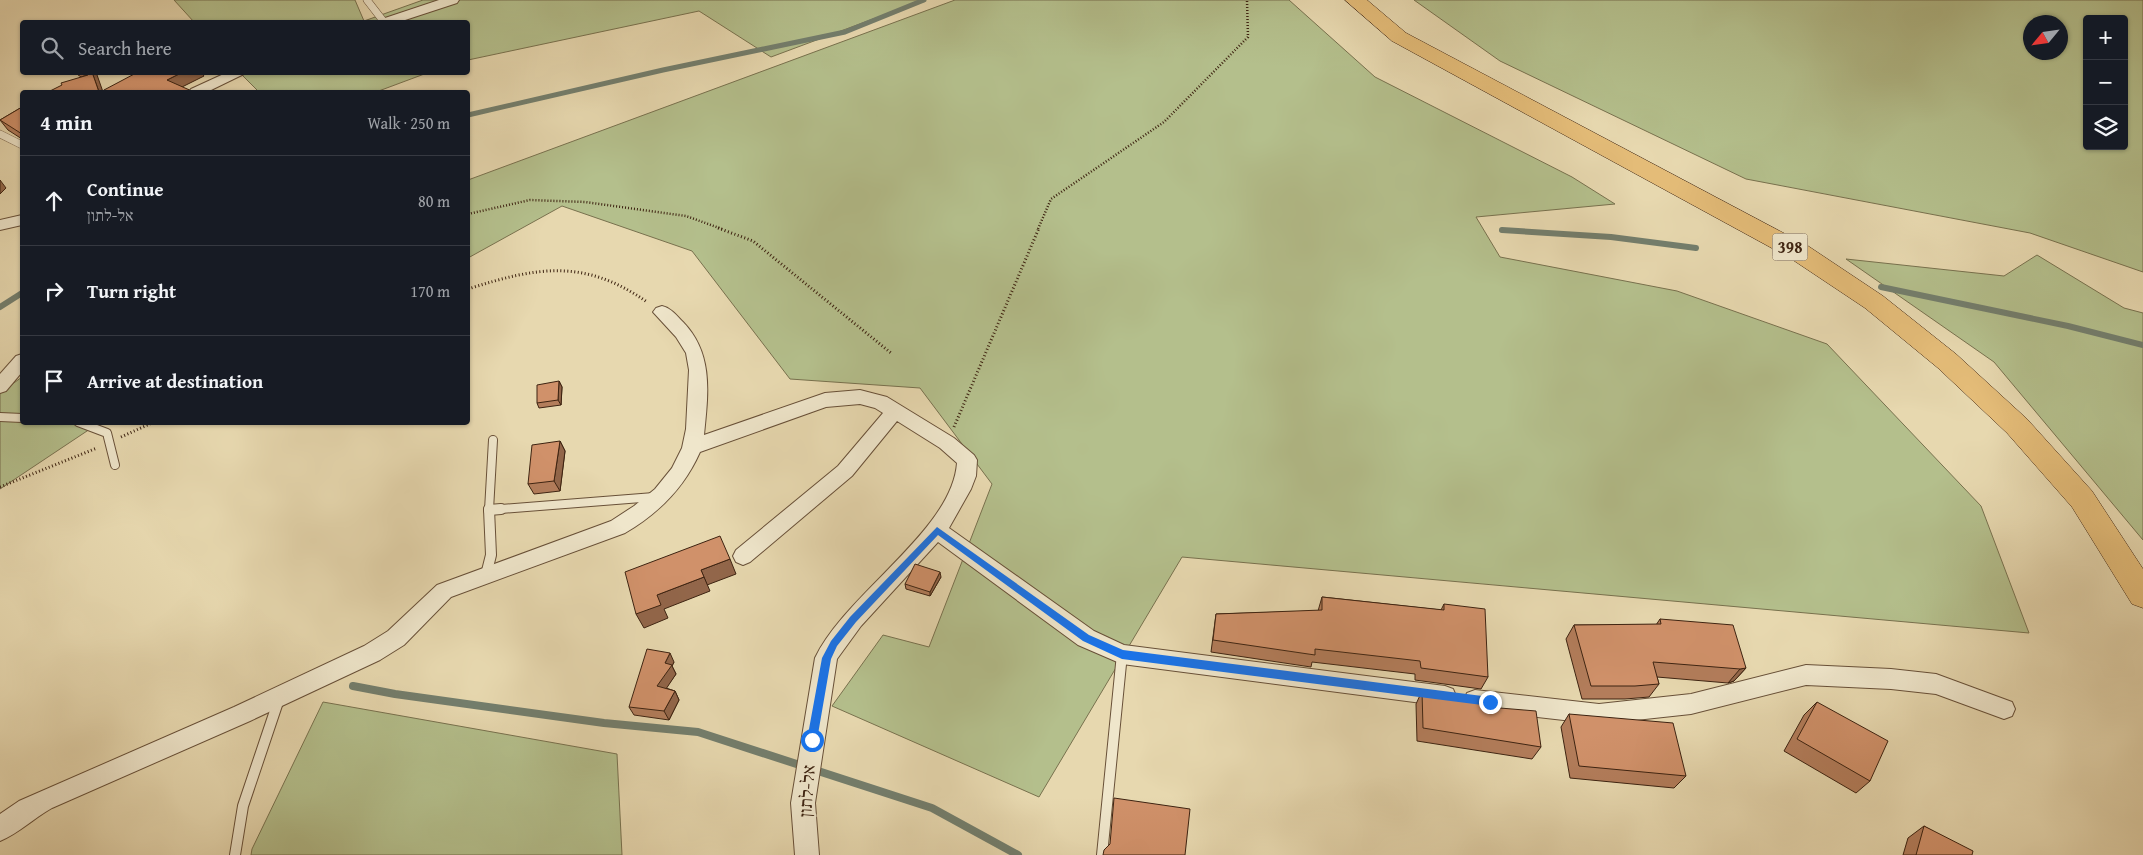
<!DOCTYPE html>
<meta charset="utf-8">
<style>
body{margin:0;font-family:"Gentium Book Plus","Frank Ruhl Libre",serif;background:#20242c;color:#f1f3f6}
.controls{position:absolute;right:15px;top:15px;display:grid;overflow:hidden;border-radius:5px;box-shadow:0 1px 4px #0004}
.controls button{width:45px;height:45px;display:grid;place-items:center;padding:0;border:0;border-bottom:1px solid #363941;background:#171b24;color:#f1f3f6;font:25px sans-serif}
.compass{position:absolute;left:2023px;top:15px;width:45px;height:45px;border-radius:50%;background:#171b24;box-shadow:0 1px 4px #0004;rotate:241deg}
.stop{position:absolute;width:15px;height:15px;margin:-11px;border:4px solid #1a73e8;border-radius:50%;background:#fff}
.stop.end{background:#1a73e8;border-color:#fff;box-shadow:0 1px 5px #0008}
.list{margin:0;padding:0;list-style:none}
h2{display:flex;justify-content:space-between;align-items:center;height:65px;margin:0;padding:0 20px;font-size:21px}
h2 small{font-size:16px;font-weight:400;color:#9ea1a6}
.list li{display:grid;grid-template-columns:32px 1fr auto;gap:15px;align-items:center;box-sizing:border-box;height:90px;padding:0 20px;border-top:1px solid #363941}
.list b{display:block;font-size:19px;white-space:nowrap}
.list p{margin:0;font-size:16px;white-space:nowrap;color:#9ea1a6}
.list em{font-size:16px;font-style:normal;color:#9ea1a6}
.icon{flex:none;width:28px;height:28px;fill:none;stroke:currentColor;stroke-width:2;stroke-linecap:round;stroke-linejoin:round}
.map{position:relative;flex:none;width:2143px;height:855px;overflow:hidden}
.search{position:absolute;background:#171b24;box-shadow:0 1px 4px #0004;left:20px;top:20px;width:450px;height:55px;display:flex;align-items:center;gap:12px;box-sizing:border-box;padding:0 18px;border-radius:5px;color:#9ea1a6;font-size:19px}
.panel{position:absolute;background:#171b24;box-shadow:0 1px 4px #0004;left:20px;top:90px;width:450px;height:335px;border-radius:5px}
.map>svg:first-child{display:block}
.green{fill:#b4bf8c;stroke:#78714e;fill-rule:evenodd}
.lines{fill:none;stroke-linecap:round;stroke-linejoin:round}
.stream-far2{stroke:#737e6d;stroke-width:5}
.stream-far1{stroke:#737e6d;stroke-width:6}
.stream{stroke:#737e6d;stroke-width:8}
.service-far2-casing{stroke:#685038;stroke-width:8}
.service-far1-casing{stroke:#685038;stroke-width:10}
.service-casing{stroke:#685038;stroke-width:12}
.minor-casing{stroke:#685038;stroke-width:2}
.primary-casing{stroke:#3d2311;stroke-width:1}
.path-far1{stroke:#3d2311;stroke-width:2.5;stroke-dasharray:1 2;stroke-linecap:butt}
.path{stroke:#3d2311;stroke-width:3;stroke-dasharray:1 2.5;stroke-linecap:butt}
.service-far2{stroke:#efe6cb;stroke-width:7}
.service-far1{stroke:#efe6cb;stroke-width:8}
.service{stroke:#efe6cb;stroke-width:10}
.minor{fill:#efe6cb;fill-rule:evenodd}
.primary{fill:#e4bc78;fill-rule:evenodd}
.wall{fill:#b37d5b;stroke:#3d2311}
.shaded-wall{fill:#92664a;stroke:#3d2311}
.building{fill:#d0916a;stroke:#3d2311}
.route{fill:#1a73e8}
.labels{text-anchor:middle;stroke-width:4.5;stroke-linejoin:round;paint-order:stroke}
.shield{fill:#efe6cb;stroke:#725e49;stroke-width:1}
.shield-label{font-size:16px;font-weight:bold;fill:#3d2311}
.street-label{font-size:18px;fill:#3d2311;stroke:#efe6cb}
</style>
<div class="map">
<svg width="2143" height="855" viewBox="0 0 2143 855">
<rect width="100%" height="100%" fill="#e7d8af"/>
<filter id="stains"><feTurbulence type="fractalNoise" baseFrequency=".004" numOctaves="4"/><feColorMatrix values="0 0 0 0 .2 0 0 0 0 .09 0 0 0 0 .02 0 0 0 .5 -.17"/></filter>
<radialGradient id="worn" r=".72"><stop offset=".6" stop-color="#630" stop-opacity="0"/><stop offset="1" stop-color="#630" stop-opacity=".3"/></radialGradient>
<g class="green">
<path d="M174 0H355L364 21 423 0H924L771 57 699 11 468 60V22H194Z"/>
<path d="M955 0H1289L1375 77 1572 177 1615 204 1476 217 1500 257 1677 291 1827 344 1981 506 2029 633 1182 557 1039 797 832 706 883 635 929 647 992 484 920 388 790 379 692 251 562 206 468 258V180Z"/>
<path d="M1414 0H2143V272L2030 233 1746 179 1500 61ZM2087 19H2124V146H2087ZM2030 22H2060V52H2030Z"/>
<path d="M240 73H427L376 92H259Z"/>
<path d="M2037 255 2124 308 2143 313V540L1994 362 1846 259 2004 276Z"/>
<path d="M22 377V422L99 423 0 489V393Z"/>
<path d="M323 702 617 754 622 855H251L252 849Z"/>
</g>
<g class="lines">
<path class="stream-far2" d="M468 115 663 70 845 32 924 0"/>
<g class="stream-far1">
<path d="M1502 230 1611 237 1696 248"/>
<path d="M1881 287 2068 326 2143 345"/>
<path d="M0 307 22 293"/>
</g>
<path class="stream" d="M353 686 395 694 604 723 698 732 932 808 1018 855"/>
<defs>
<g id="service-far2">
<path d="M367 0 384 22"/>
<path d="M0 134 22 145"/>
</g>
<g id="service-far1">
<path d="M0 417 22 418"/>
<path d="M78 422 107 433 115 465"/>
<path d="M489 510 654 497"/>
<path d="M489 510 493 440"/>
</g>
<g id="service">
<path d="M489 510 501 509"/>
<path d="M486 575 491 555 489 509"/>
<path d="M235 855 243 806 279 699"/>
<path d="M1102 855 1122 654"/>
</g>
<g id="minor">
<path d="M439 0H459L457 3 399 22H380L382 19Z"/>
<path d="M228 72H248L207 92H189L191 89Z"/>
<path d="M22 215V225L0 230V220Z"/>
<path d="M662 306C671 308 677 316 683 322 714 354 708 394 704 435L825 393 860 390 887 397 954 438 974 455 977 460 976 476 971 489 949 528 1094 631 1124 645 1445 686 1453 689 1456 696 1453 703 1445 706 1122 664 1078 645 938 542 861 626 837 659 815 803 819 855H795L791 803 815 658C846 593 952 531 957 463L940 448 897 421 852 476 750 562 743 565 736 562 733 556 736 550 838 466 883 413 875 408 860 404 826 407 700 452C684 488 659 513 625 533L451 597 404 645 380 660 250 721 52 808C34 818 19 833 0 841V814L19 801 234 707 364 646 388 631 437 585 611 521 634 506 655 489 672 468 682 448 686 429 689 370 686 353 676 337 653 312 656 308Z"/>
<path d="M22 354V372L6 391 0 393V374L16 356Z"/>
<path d="M1806 665 1891 669 1936 674 2012 702 2015 709 2012 716 2004 719 1936 694 1891 689 1806 685 1691 714 1599 724 1475 710 1467 707 1464 700 1467 693 1475 690 1599 704 1691 694Z"/>
</g>
<path id="primary" d="M1345 0H1367L1406 33 1808 246 1883 296 1956 354 2027 419 2092 491 2143 569V608L2132 604 2072 507 2007 433 1938 368 1865 308 1790 258 1392 41Z"/>
</defs>
<use href="#service-far2" class="service-far2-casing"/>
<use href="#service-far1" class="service-far1-casing"/>
<use href="#service" class="service-casing"/>
<use href="#minor" class="minor-casing"/>
<use href="#primary" class="primary-casing"/>
<g class="path-far1">
<path d="M468 214 530 200 585 202 686 216 722 229"/>
<path d="M1038 229 1051 199 1164 122 1248 37 1247 0"/>
</g>
<g class="path">
<path d="M718 228 753 241 891 353"/>
<path d="M468 289C537 267 584 258 647 302"/>
<path d="M954 427 1039 228"/>
<path d="M121 437 154 422"/>
<path d="M0 487 97 448"/>
</g>
<use href="#service-far2" class="service-far2"/>
<use href="#service-far1" class="service-far1"/>
<use href="#service" class="service"/>
<use href="#minor" class="minor"/>
<use href="#primary" class="primary"/>
</g>
<g class="wall">
<path d="M74 72H96L81 77Z"/>
<path d="M22 107V139L8 130 0 120Z"/>
<path d="M559 381 562 387 561 405 539 408 537 403Z"/>
<path d="M560 441 565 451 560 491 534 494 528 484Z"/>
<path d="M941 577 930 596 906 589 905 584Z"/>
<path d="M1322 597 1441 610 1444 604 1488 677 1481 689 1415 680V674L1312 662 1311 667 1211 652 1216 614 1318 611Z"/>
<path d="M1660 619 1746 668 1734 681 1728 683 1657 677 1659 684 1649 697 1625 699H1582L1566 639 1574 625H1656Z"/>
<path d="M674 662 672 666 676 674 666 688 675 691 679 700 669 720 634 715 629 707Z"/>
<path d="M1422 691 1500 708 1541 747 1532 759 1417 741 1416 704Z"/>
<path d="M1817 702 1870 781 1856 793 1784 751 1804 715Z"/>
<path d="M1569 714 1686 776 1674 788 1570 778 1561 727Z"/>
<path d="M1924 826 1972 855H1903L1908 838Z"/>
</g>
<g class="shaded-wall">
<path d="M92 72H96L103 92H99Z"/>
<path d="M183 72H201L204 76 174 91 167 80Z"/>
<path d="M0 180 6 188 0 194Z"/>
<path d="M559 381 562 387 561 405 558 400Z"/>
<path d="M560 441 565 451 560 491 554 481Z"/>
<path d="M730 559 736 574 707 585 701 570Z"/>
<path d="M940 572 941 577 930 596V592Z"/>
<path d="M704 577 710 591 664 609 668 618 644 628 636 614 657 595Z"/>
<path d="M670 653 674 662 672 666 676 674 662 695 657 686 665 663Z"/>
<path d="M1746 668 1734 681 1728 683 1740 669Z"/>
<path d="M675 691 679 700 669 720 664 711Z"/>
</g>
<g class="building">
<path d="M84 72H92L99 92H48L62 85 61 83 88 75Z"/>
<path d="M138 72H183L167 80 194 92H108L104 90Z"/>
<path d="M22 107V134L0 120Z"/>
<path d="M559 381 558 400 537 403V385Z"/>
<path d="M560 441 554 481 528 484 532 445Z"/>
<path d="M720 536 730 559 701 570 704 577 657 595 661 605 636 614 625 572Z"/>
<path d="M915 564 940 572 930 592 905 584Z"/>
<path d="M1322 597 1444 610V604L1485 609 1488 677 1421 668 1420 661 1315 649V655L1213 640 1216 614 1322 610Z"/>
<path d="M1660 619 1733 625 1746 668 1740 669 1653 662 1659 684 1635 686H1591L1574 625 1661 624Z"/>
<path d="M647 649 670 653 665 663 672 665 657 686 675 691 664 711 629 707Z"/>
<path d="M1422 691 1489 700 1500 703V708L1536 711 1541 747 1423 728Z"/>
<path d="M1817 702 1888 741 1870 781 1797 739Z"/>
<path d="M1569 714 1673 723 1686 776 1579 766Z"/>
<path d="M1114 798 1190 809 1185 855H1103L1104 850 1110 844Z"/>
<path d="M1924 826 1973 851 1972 855H1916Z"/>
</g>
<path class="route" d="M937 527 1089 635 1123 650 1490 697 1495 702 1490 706 1122 659 1083 641 938 535 856 622 837 646 831 659 817 740 812 744 808 743 807 740 822 658 831 641 850 617Z"/>
<g class="labels">
<rect class="shield" x="1772.5" y="233.5" width="35" height="27" rx="4"/>
<g class="shield-label">
<text x="1790" y="253">398</text>
</g>
<g class="street-label">
<text transform="translate(807 791) rotate(-86)" y="6">אל-לתון</text>
</g>
</g>
<rect width="100%" height="100%" filter="url(#stains)"/>
<rect width="100%" height="100%" fill="url(#worn)"/>
</svg>
<div class="controls">
<button>+</button>
<button>−</button>
<button><svg class="icon" aria-label="layers" viewBox="0 0 24 24"><path d="M12 4l9 5-9 5-9-5zM3 14l9 5 9-5"/></svg></button>
</div>
<svg class="compass" viewBox="-18 -18 36 36"><path d="M0-13l5 13h-10z" fill="#e53935"/><path d="M0 13l5-13h-10z" fill="#9ea1a6"/></svg>
<div class="stop" style="left:812px;top:740px"></div>
<div class="stop end" style="left:1490px;top:702px"></div>
<div class="search"><svg class="icon" aria-label="search" viewBox="0 0 24 24"><circle cx="10" cy="10" r="6"/><path d="M15 15l6 6"/></svg>Search here</div>
<section class="panel">
<h2>4 min<small>Walk · 250 m</small></h2>
<ul class="list">
<li><svg class="icon" aria-label="ahead" viewBox="0 0 24 24"><path d="M12 20V5M6 11l6-6 6 6"/></svg><div><b>Continue</b><p>אל-לתון</p></div><em>80 m</em></li>
<li><svg class="icon" aria-label="right" viewBox="0 0 24 24"><path d="M7 20v-9h11M14 6l5 5-5 5"/></svg><div><b>Turn right</b></div><em>170 m</em></li>
<li><svg class="icon" aria-label="arrive" viewBox="0 0 24 24"><path d="M6 21V4h12l-3 4 3 4H6"/></svg><div><b>Arrive at destination</b></div></li>
</ul>
</section>
</div>
